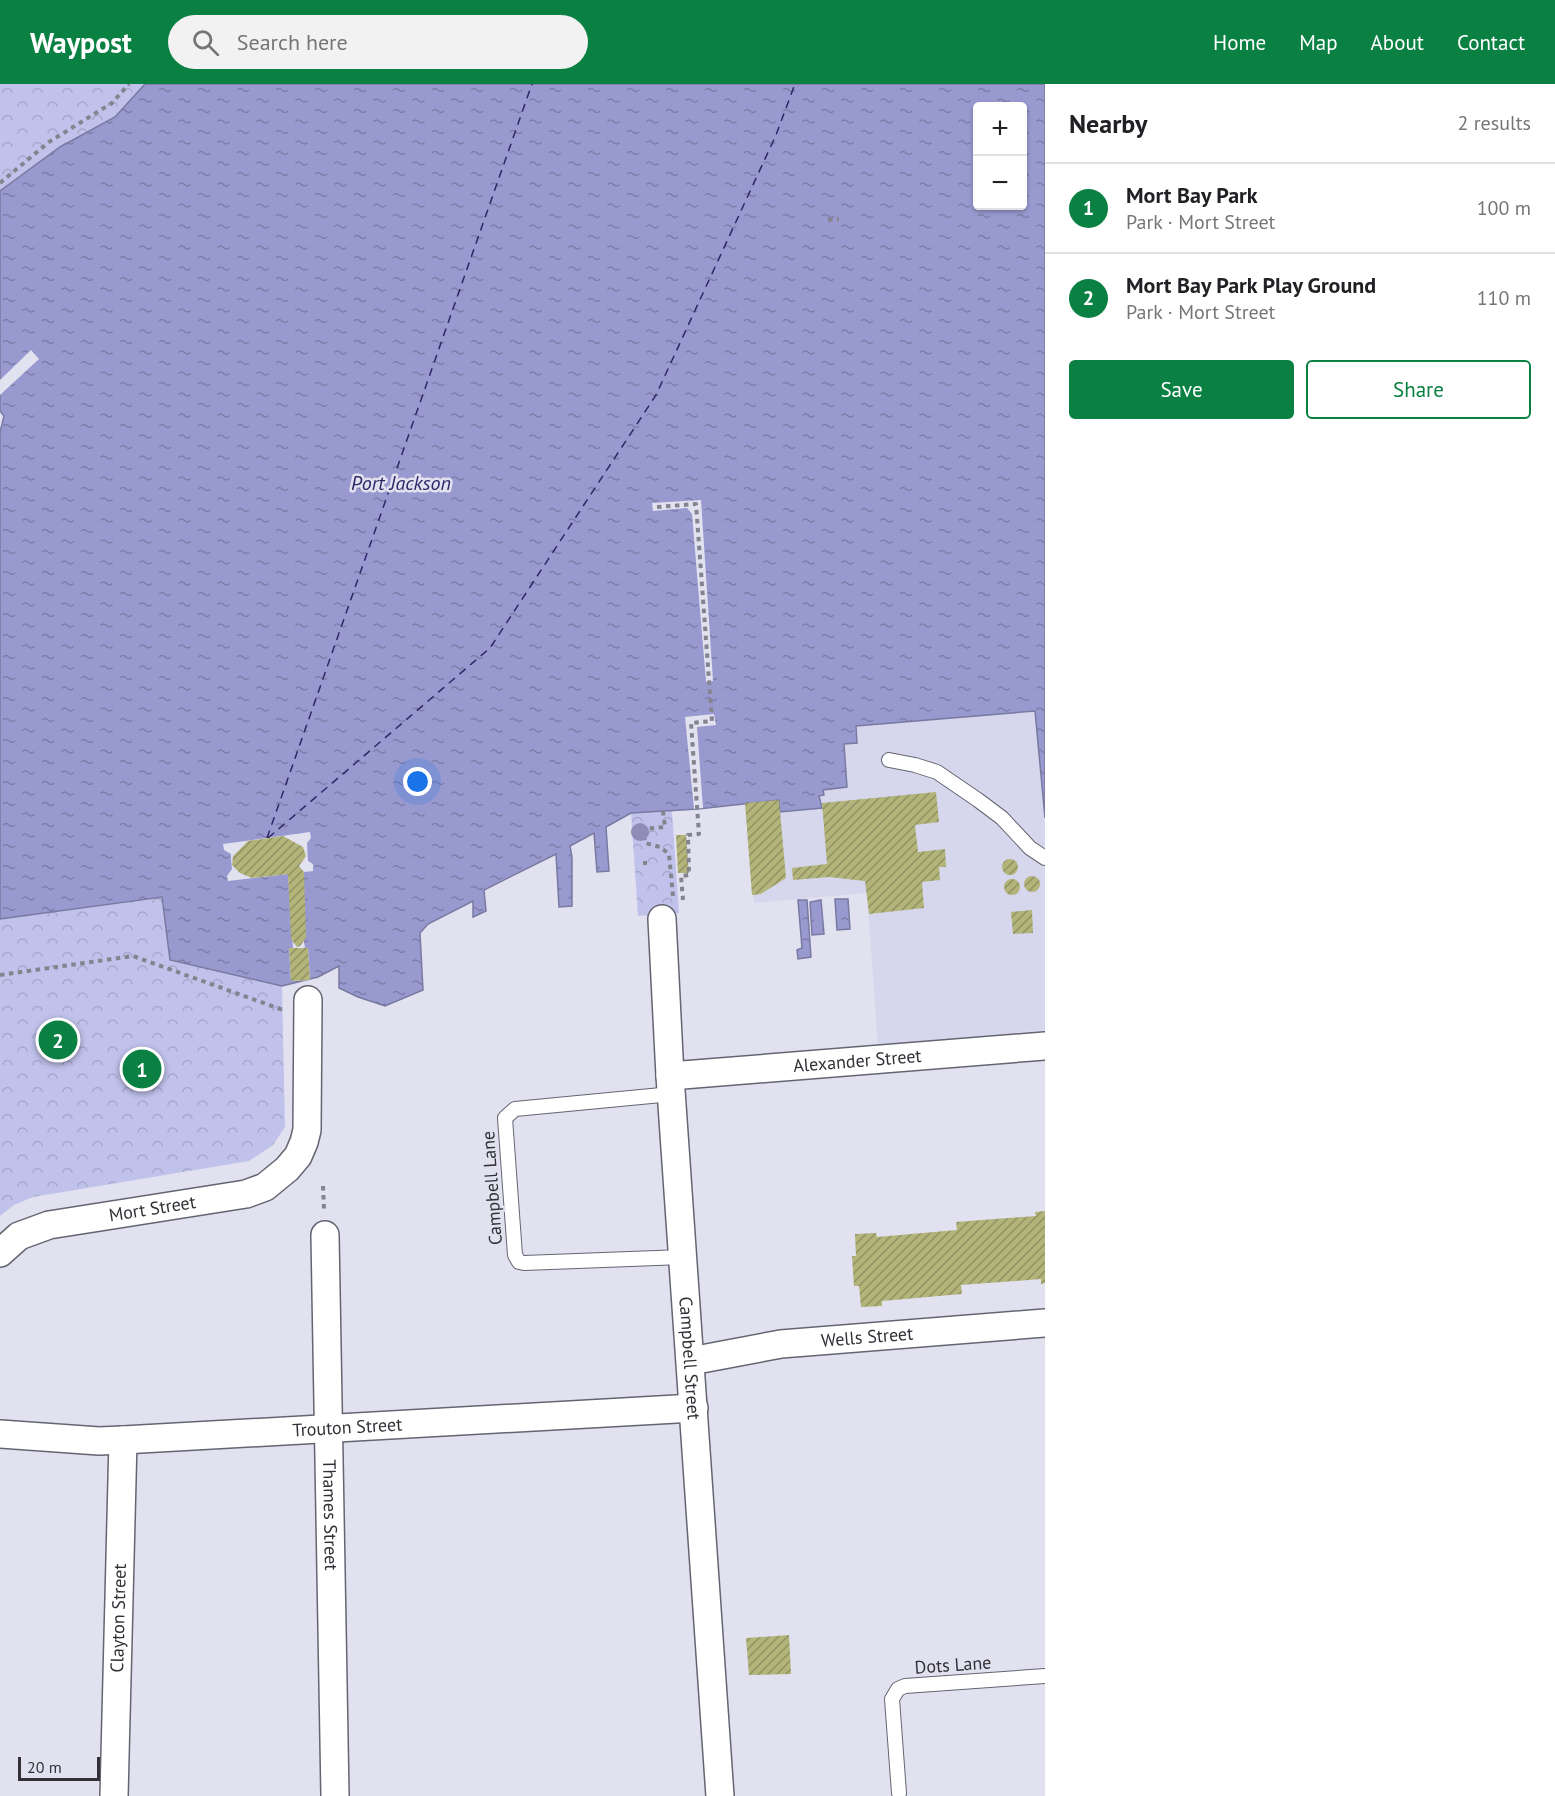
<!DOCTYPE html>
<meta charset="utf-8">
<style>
body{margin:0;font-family:"PT Sans",sans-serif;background:#f2f2f2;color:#202124}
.controls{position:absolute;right:18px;top:18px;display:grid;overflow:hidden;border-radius:6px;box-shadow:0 2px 4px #0004}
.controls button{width:54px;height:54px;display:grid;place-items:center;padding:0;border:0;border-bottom:2px solid #e0e0e0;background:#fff;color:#202124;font:30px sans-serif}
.scale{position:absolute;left:18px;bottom:15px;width:82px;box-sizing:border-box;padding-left:6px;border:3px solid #303036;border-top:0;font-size:16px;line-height:21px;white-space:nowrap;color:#303036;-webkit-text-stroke:4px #e1e1f0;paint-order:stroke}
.you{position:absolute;left:418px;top:698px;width:21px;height:21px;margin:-15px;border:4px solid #fff;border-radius:50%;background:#1a73e8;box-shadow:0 0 0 9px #1a73e833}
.badge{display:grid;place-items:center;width:39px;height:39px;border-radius:50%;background:#0b8043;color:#fff;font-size:20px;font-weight:700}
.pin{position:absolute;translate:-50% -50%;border:3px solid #fff;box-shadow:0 2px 6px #0006}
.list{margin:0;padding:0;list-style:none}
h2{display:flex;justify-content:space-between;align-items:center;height:78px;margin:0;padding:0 24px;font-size:26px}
h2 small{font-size:20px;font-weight:400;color:#757577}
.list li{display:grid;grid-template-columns:39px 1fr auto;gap:18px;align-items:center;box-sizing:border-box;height:90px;padding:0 24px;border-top:2px solid #e0e0e0}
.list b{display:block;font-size:22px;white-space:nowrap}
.list p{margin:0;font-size:20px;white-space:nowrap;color:#757577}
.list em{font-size:20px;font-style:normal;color:#757577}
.actions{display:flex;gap:12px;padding:18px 24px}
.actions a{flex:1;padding:14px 0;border:2px solid #0b8043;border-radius:6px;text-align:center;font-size:21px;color:#0b8043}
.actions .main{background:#0b8043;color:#fff}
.icon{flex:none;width:33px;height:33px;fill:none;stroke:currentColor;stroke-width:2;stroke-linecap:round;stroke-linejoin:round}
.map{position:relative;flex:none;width:1045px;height:1712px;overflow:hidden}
header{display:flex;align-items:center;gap:36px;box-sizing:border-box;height:84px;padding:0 30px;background:#0b8043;color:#fff}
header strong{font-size:28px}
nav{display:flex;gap:33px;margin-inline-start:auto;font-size:21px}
.search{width:420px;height:54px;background:#f2f2f2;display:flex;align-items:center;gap:15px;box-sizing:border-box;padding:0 21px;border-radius:33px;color:#757577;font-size:22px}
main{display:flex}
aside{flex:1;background:#fff}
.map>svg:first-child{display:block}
.built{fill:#d6d7ed}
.park{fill:url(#park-crowns)}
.water{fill:url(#water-ripples);stroke:#797aa1;stroke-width:1.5;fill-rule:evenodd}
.pier{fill:#e1e1f0}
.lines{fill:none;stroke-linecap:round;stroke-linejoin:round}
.ferry{stroke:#2e2667;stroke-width:1.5;stroke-dasharray:8 6;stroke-linecap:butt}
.building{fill:url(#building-hatch)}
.lane-casing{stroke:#646571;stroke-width:16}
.street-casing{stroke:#646571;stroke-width:30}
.path{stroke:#84848e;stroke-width:4;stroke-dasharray:4.5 4.5;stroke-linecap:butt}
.lane{stroke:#fff;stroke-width:14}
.street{stroke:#fff;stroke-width:27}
.tree{fill:#8f8db8}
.labels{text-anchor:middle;stroke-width:5;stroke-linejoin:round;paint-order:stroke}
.street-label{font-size:18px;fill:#303036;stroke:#e1e1f0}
.water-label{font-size:20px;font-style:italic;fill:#2e2667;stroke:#e1e1f0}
</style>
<header>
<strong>Waypost</strong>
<div class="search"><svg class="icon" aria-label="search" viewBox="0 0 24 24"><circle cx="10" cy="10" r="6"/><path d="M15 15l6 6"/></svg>Search here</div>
<nav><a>Home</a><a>Map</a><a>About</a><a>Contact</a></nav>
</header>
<main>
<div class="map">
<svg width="1045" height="1712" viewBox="0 0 1045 1712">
<defs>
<pattern id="park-crowns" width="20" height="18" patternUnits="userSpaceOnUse" patternTransform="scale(1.5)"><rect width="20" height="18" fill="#c1c2ec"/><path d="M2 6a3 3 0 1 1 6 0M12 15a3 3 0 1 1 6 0" fill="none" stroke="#a6a7cb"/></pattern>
<pattern id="water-ripples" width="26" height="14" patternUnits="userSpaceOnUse" patternTransform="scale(1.5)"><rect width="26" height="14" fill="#9899cf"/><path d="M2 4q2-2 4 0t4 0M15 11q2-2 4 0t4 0" fill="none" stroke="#7c7da9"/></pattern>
<pattern id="building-hatch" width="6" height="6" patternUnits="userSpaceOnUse" patternTransform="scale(1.5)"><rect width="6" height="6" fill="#b2b479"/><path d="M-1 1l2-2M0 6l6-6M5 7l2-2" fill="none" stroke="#919364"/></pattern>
</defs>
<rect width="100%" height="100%" fill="#e1e1f0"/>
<path class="built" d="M821 135 1005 277 1045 734V946L878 962 867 809 754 819 745 719 819 712 844 660 857 658Z"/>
<g class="park">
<path d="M0 0H145L115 33 60 63 0 107Z"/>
<path d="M672 727 679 829 638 832 631 729Z"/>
<path d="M162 813 170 876 282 902 285 1043 273 1061 249 1077 33 1113 14 1121 0 1132V835Z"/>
</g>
<g class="water">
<path d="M145 0H1045V734L1035 627 856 642 857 659 844 660 847 703 823 706 824 711 819 712 822 724 780 728 779 716 698 725 631 729 606 743 609 787 597 788 594 749 570 762 572 773V822L559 823 556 770 484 806 486 827 473 833V817L428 840 420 849 423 906 385 922 358 913 339 904V882L318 893 282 902 170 876 162 813 0 835V348L4 332 0 327V107L60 63 115 33ZM978 22H1023V122H978Z"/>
<path d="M835 815H848L850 845 837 846Z"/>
<path d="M798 816H807L811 873 798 875 797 866 802 864Z"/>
<path d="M821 816 824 850 812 851 810 818Z"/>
</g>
<g class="pier">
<path d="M31 266 39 275 0 311V296Z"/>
<path d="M701 416 713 597 706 598 692 430 687 424 653 427 652 419Z"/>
<path d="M714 630 716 641 697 643 703 724 694 725 685 633Z"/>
<path d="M310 748 311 754 307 759 308 777 313 780V787L304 788V858L305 864H308L310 896 291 897 289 864H293L288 790 228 797 227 792 232 785 231 775V770L224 766 223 760Z"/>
</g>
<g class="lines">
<g class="ferry">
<path d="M267 754 532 0"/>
<path d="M268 754 490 564 656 311 776 51 795 0"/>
</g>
</g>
<g class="building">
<path d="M936 708 939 738 915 741 918 768 945 765 946 783H939L940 796 922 798 924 824 869 830 865 797 829 793 793 796 792 784 827 780 822 719Z"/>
<path d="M779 716 786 794 761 810 752 811 745 719Z"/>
<path d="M676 751H686L689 789H678Z"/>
<path d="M283 752 303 763 306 772 299 782 304 788 306 854 300 862 297 863 291 855 288 790 252 794 240 789 232 781 233 772 248 757Z"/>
<circle cx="1010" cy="783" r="8"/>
<circle cx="1032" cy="800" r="8"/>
<circle cx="1012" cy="803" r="8"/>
<path d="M1032 826 1033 849 1013 850 1011 828Z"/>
<path d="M289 864H308L310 896 291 897Z"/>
<path d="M1045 1127V1199L1041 1200V1195L961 1201 962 1210 882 1217V1222L861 1223 859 1202H854L852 1172H856L855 1150 876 1149 877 1153 957 1146 956 1138 1036 1132 1035 1128Z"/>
<path d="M789 1551 791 1590 749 1591 746 1554Z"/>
</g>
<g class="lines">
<defs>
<g id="lane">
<path d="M889 676 915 681 937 688 978 716 1002 734 1030 764 1045 774"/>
<path d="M672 1010 515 1025 505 1034 515 1171 519 1178 524 1179 683 1173"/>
<path d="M899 1709 892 1615 898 1605 905 1602 1045 1592"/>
</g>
<g id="street">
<path id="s1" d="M662 835 670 992 720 1712"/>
<path id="s2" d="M670 992 1045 962"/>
<path id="s3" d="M325 1151 335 1712"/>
<path id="s4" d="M0 1169 19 1152 49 1141 246 1110 265 1103 287 1085 298 1072 304 1058 307 1046 308 916"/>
<path id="s5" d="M691 1277 781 1260 1045 1239"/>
<path id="s6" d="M0 1350 99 1357 123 1356 694 1324"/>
<path id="s7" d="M114 1712 123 1356"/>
</g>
</defs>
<use href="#lane" class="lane-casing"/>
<use href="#street" class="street-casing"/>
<g class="path">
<path d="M0 99 49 58 112 19 129 0"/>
<path d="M828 136 839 135"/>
<path d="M657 423 696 420 712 637 691 639 699 750 688 751 689 791 681 792 683 816"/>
<path d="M663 727 665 743 643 745 645 759 660 763 669 770 673 812"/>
<path d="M645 777V781"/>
<path d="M0 891 133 872 283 926"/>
<path d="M323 1102 324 1125"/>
</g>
<use href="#lane" class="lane"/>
<use href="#street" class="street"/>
</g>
<circle class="tree" cx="640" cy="748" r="9"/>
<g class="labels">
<g class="street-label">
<text dy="6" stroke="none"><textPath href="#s2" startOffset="188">Alexander Street</textPath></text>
<text transform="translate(492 1104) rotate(-94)" y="6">Campbell Lane</text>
<text dy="6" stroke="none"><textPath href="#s4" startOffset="162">Mort Street</textPath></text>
<text dy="6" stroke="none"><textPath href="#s5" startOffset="178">Wells Street</textPath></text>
<text dy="6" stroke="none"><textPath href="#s1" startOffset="440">Campbell Street</textPath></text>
<text dy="6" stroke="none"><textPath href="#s6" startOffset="348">Trouton Street</textPath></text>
<text dy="6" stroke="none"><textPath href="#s3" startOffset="280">Thames Street</textPath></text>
<text dy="6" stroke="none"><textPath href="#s7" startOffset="178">Clayton Street</textPath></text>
<text transform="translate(953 1581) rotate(-4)" y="6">Dots Lane</text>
</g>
<g class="water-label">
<text x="401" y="406">Port Jackson</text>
</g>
</g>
</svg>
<div class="controls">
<button>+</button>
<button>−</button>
</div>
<div class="scale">20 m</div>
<div class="you"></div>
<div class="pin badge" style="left:142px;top:985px">1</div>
<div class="pin badge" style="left:58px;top:956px">2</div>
</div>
<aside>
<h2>Nearby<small>2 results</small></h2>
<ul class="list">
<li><span class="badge">1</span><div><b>Mort Bay Park</b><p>Park · Mort Street</p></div><em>100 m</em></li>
<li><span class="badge">2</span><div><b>Mort Bay Park Play Ground</b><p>Park · Mort Street</p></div><em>110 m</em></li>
</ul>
<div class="actions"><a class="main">Save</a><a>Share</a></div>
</aside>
</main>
